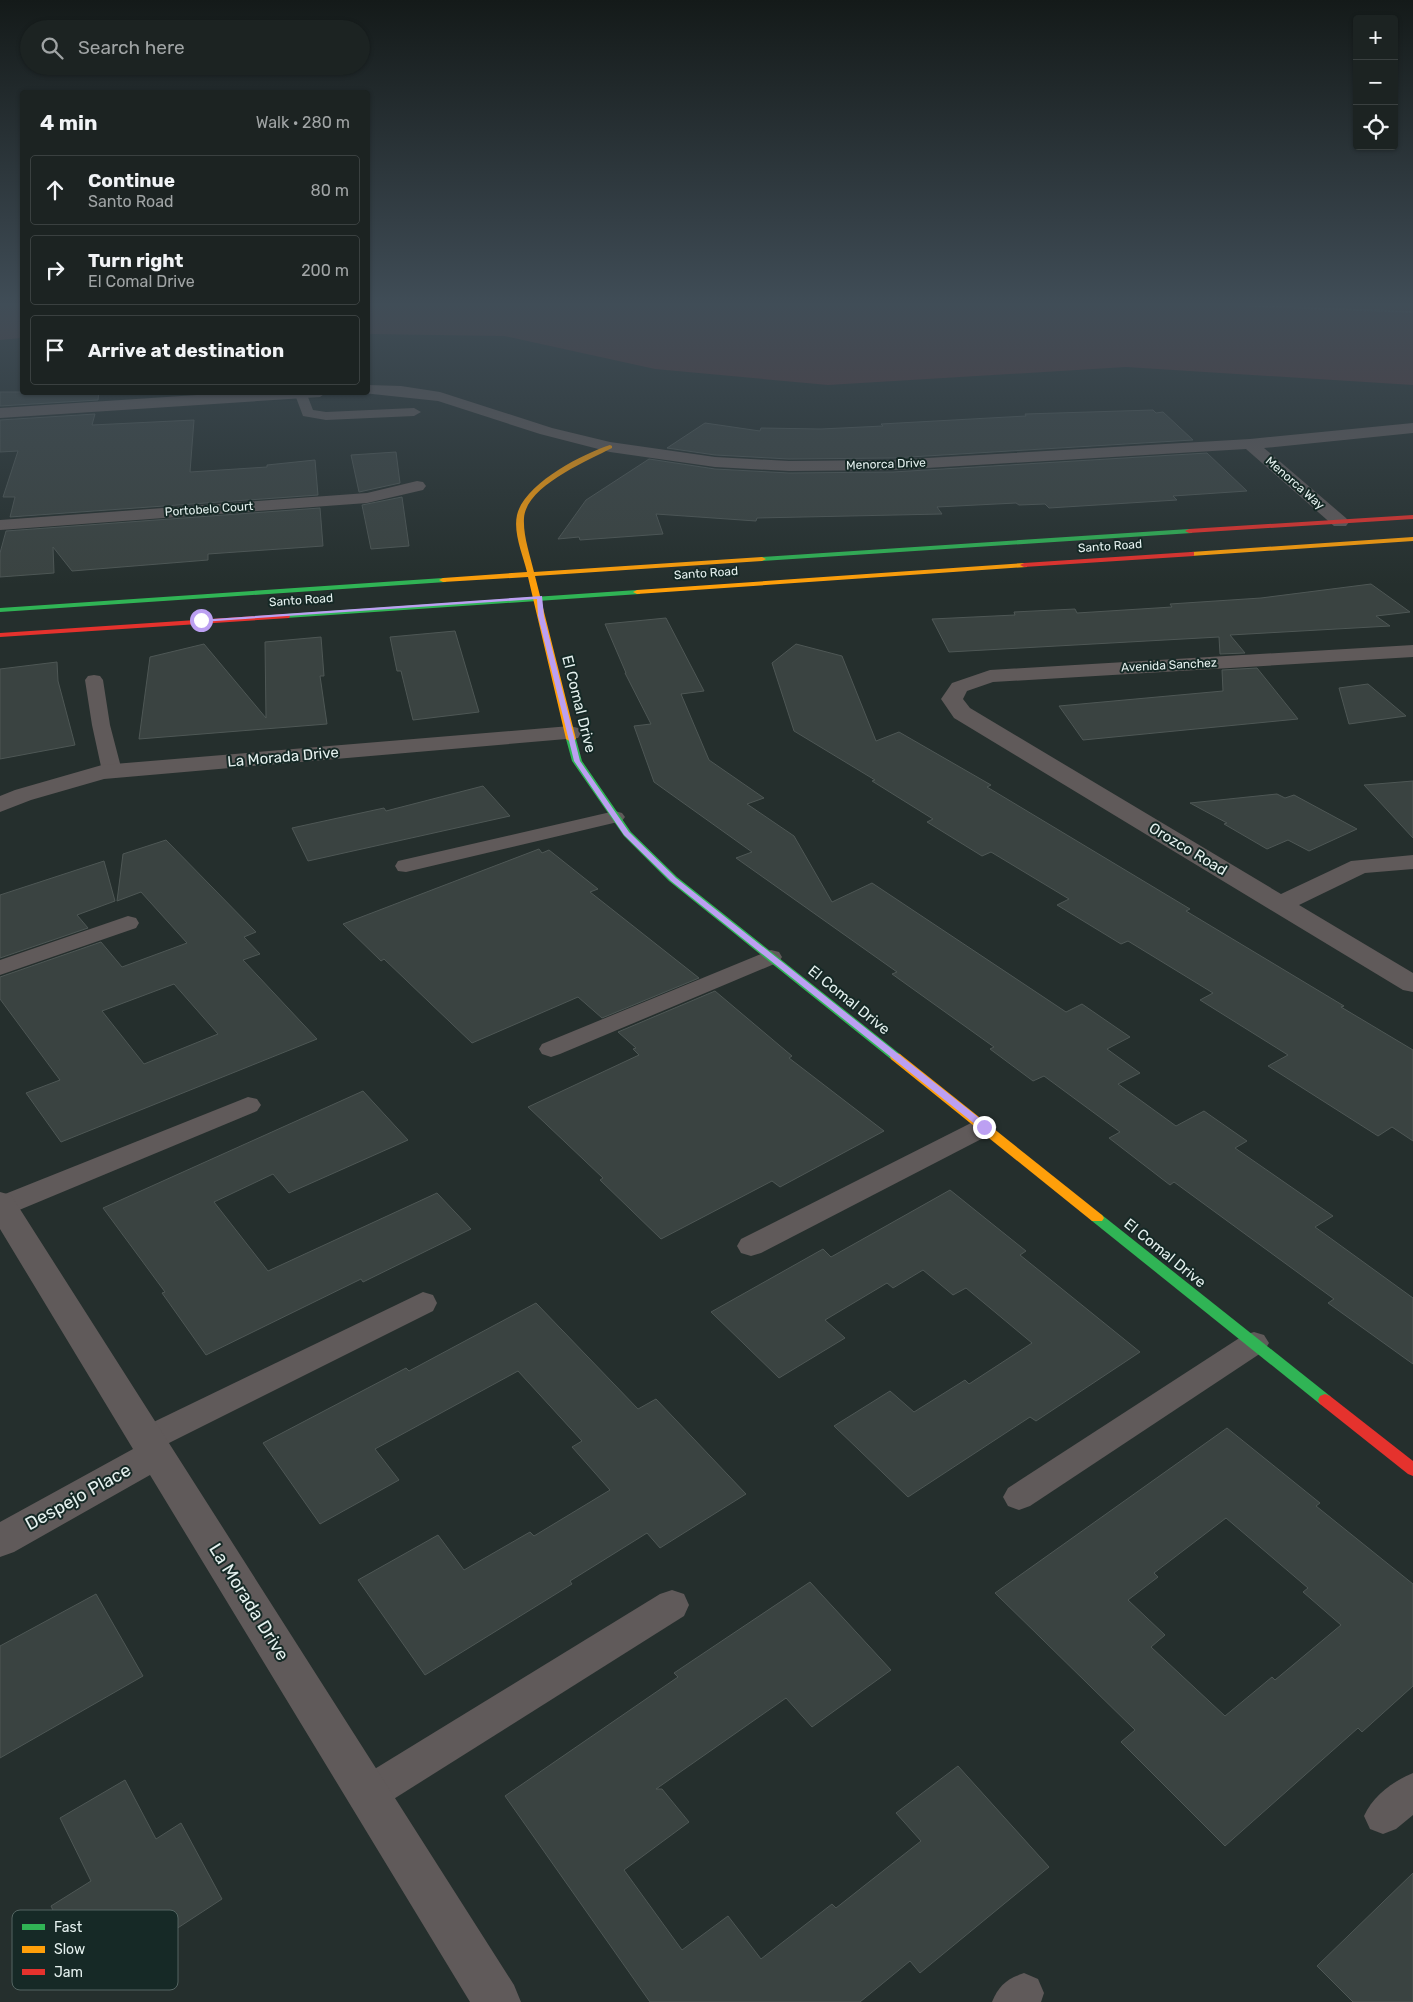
<!DOCTYPE html>
<meta charset="utf-8">
<style>
body{margin:0;font-family:Rubik,sans-serif;background:#292f2f;color:#f1f3f6}
.controls{position:absolute;right:15px;top:15px;display:grid;overflow:hidden;border-radius:5px;box-shadow:0 1px 4px #0004}
.controls button{width:45px;height:45px;display:grid;place-items:center;padding:0;border:0;border-bottom:1px solid #3a4040;background:#1c2322;color:#f1f3f6;font:25px sans-serif}
.stop{position:absolute;width:15px;height:15px;margin:-11px;border:4px solid #bca0f2;border-radius:50%;background:#fff}
.stop.end{background:#bca0f2;border-color:#fff;box-shadow:0 1px 5px #0008}
.list{margin:0;padding:0;list-style:none}
h2{display:flex;justify-content:space-between;align-items:center;height:65px;margin:0;padding:0 20px;font-size:21px}
h2 small{font-size:16px;font-weight:400;color:#a0a4a5}
.list li{display:grid;grid-template-columns:32px 1fr auto;gap:15px;align-items:center;box-sizing:border-box;height:70px;margin:0 10px 10px;padding:0 10px;border:1px solid #3a4040;border-radius:5px}
.list b{display:block;font-size:19px;white-space:nowrap}
.list p{margin:0;font-size:16px;white-space:nowrap;color:#a0a4a5}
.list em{font-size:16px;font-style:normal;color:#a0a4a5}
.icon{flex:none;width:28px;height:28px;fill:none;stroke:currentColor;stroke-width:2;stroke-linecap:round;stroke-linejoin:round}
.map{position:relative;flex:none;width:1413px;height:2002px;overflow:hidden}
.search{position:absolute;background:#1c2322;box-shadow:0 1px 4px #0004;left:20px;top:20px;width:350px;height:55px;display:flex;align-items:center;gap:12px;box-sizing:border-box;padding:0 18px;border-radius:28px;color:#a0a4a5;font-size:19px}
.panel{position:absolute;background:#1c2322;box-shadow:0 1px 4px #0004;left:20px;top:90px;width:350px;height:305px;border-radius:5px}
.map>svg:first-child{display:block}
.green{fill:#543639}
.building{fill:#3a4341;stroke:#4e5755;fill-rule:evenodd}
.lines{fill:none;stroke-linecap:round;stroke-linejoin:round}
.path{stroke:#616363;stroke-width:2;stroke-dasharray:2.5 1;stroke-linecap:butt}
.lane{fill:#605a5a;fill-rule:evenodd}
.street{fill:#605a5a;fill-rule:evenodd}
.fast{fill:#30b455;fill-rule:evenodd}
.slow{fill:#ff9f0a;fill-rule:evenodd}
.jam{fill:#e5322d;fill-rule:evenodd}
.route{fill:#bca0f2}
.labels{text-anchor:middle;stroke-width:4;stroke-linejoin:round;paint-order:stroke}
.far-street-label{font-size:12px;fill:#e5f1ef;stroke:#162926}
.street-label{font-size:15px;fill:#e5f1ef;stroke:#162926}
.near-street-label{font-size:18px;fill:#e5f1ef;stroke:#162926}
.key{fill:#162926;stroke:#546562;stroke-width:1}
.key-label{font-size:14px;fill:#e5f1ef}
</style>
<div class="map">
<svg width="1413" height="2002" viewBox="0 0 1413 2002">
<rect width="100%" height="100%" fill="#252f2d"/>
<g class="green">
<path d="M0 304H22V338L0 340Z"/>
<path d="M368 304H1413V385L1126 367 828 385 655 369 504 336 368 334Z"/>
</g>
<g class="building">
<path d="M0 392H99L98 400 0 406Z"/>
<path d="M1153 410 1156 413 1163 412 1193 440 893 458 789 459 715 455 667 448 705 423 760 431 761 428 821 429 883 426 881 424 1026 416 1025 414Z"/>
<path d="M95 414 92 425 194 420 190 472 267 467V465L315 460 318 495 10 517 15 497H3L18 451 0 452V420Z"/>
<path d="M396 452 400 483 359 492 351 455Z"/>
<path d="M1207 453 1247 491 1173 496 1177 500 1049 508 1045 504 1019 505 1016 503 937 507 942 514 757 518 756 521 656 514 663 534 580 540 579 537 558 539 586 500 649 459 715 469 789 473 893 472Z"/>
<path d="M402 497 409 546 371 549 362 505Z"/>
<path d="M320 508 323 546 208 554V560L72 571 53 547 54 573 0 577V553L6 531Z"/>
<path d="M1371 584 1410 612 1376 616 1390 626 1230 635 1245 653 1220 654 1219 637 949 652 932 619 1015 615 1014 612 1075 609 1077 613 1172 607 1170 604 1261 598Z"/>
<path d="M666 618 704 691 681 694 709 760 764 798 747 804 794 836 832 902 872 883 1066 1012 1082 1004 1130 1037 1107 1049 1140 1073 1118 1084 1176 1126 1204 1111 1247 1141 1235 1148 1333 1216 1315 1227 1413 1298V1364L1328 1303 1334 1299 1174 1182 1170 1185 1109 1138 1120 1132 1044 1076 1033 1081 990 1049 994 1047 892 974 897 972 736 858 752 852 654 782 634 726 651 724 625 673H626L605 624Z"/>
<path d="M455 631 479 712 413 720 401 671H397L390 637Z"/>
<path d="M321 637 324 676H320L327 724 139 739 150 657 204 644 266 718 265 642Z"/>
<path d="M796 644 842 656 876 741 899 732 991 785 987 787 1190 909 1186 911 1344 1006 1341 1007 1413 1050V1141L1392 1127 1378 1136 1268 1066 1288 1055 1200 1000 1213 993 1128 941 1121 944 1057 905 1069 899 991 852 982 856 927 822 933 819 872 781 875 780 794 731 772 663Z"/>
<path d="M57 662 58 681 75 745 0 759V669Z"/>
<path d="M1257 668 1298 719 1083 740 1059 706 1223 691 1222 670Z"/>
<path d="M1368 684 1406 716 1349 724 1339 688Z"/>
<path d="M1413 781V838L1364 785Z"/>
<path d="M483 786 510 816 308 861 292 828 384 808 386 811Z"/>
<path d="M1277 794 1285 798 1294 795 1357 829 1309 851 1288 840 1267 849 1224 824 1227 823 1190 803Z"/>
<path d="M166 840 256 932 244 937 260 954 243 960 317 1039 61 1142 26 1093 60 1080 0 999V977L101 942 122 967 187 943 141 892 117 901 123 854ZM174 984 218 1034 144 1064 102 1011Z"/>
<path d="M539 849 542 853 549 850 598 889 590 892 699 978 602 1018 578 997 472 1043 384 959 381 961 343 924Z"/>
<path d="M104 861 115 901 77 915 88 928 0 958V895Z"/>
<path d="M715 991 792 1056 789 1058 884 1131 780 1187 772 1181 661 1239 600 1180 603 1178 528 1107 639 1055 633 1049 636 1048 618 1032Z"/>
<path d="M363 1091 408 1140 289 1193 273 1174 214 1202 268 1271 437 1193 471 1229 363 1282 361 1279 206 1355 162 1293 165 1292 103 1208Z"/>
<path d="M950 1190 1026 1251 1020 1255 1140 1352 1036 1421 1030 1417 908 1497 834 1426 890 1391 914 1412 965 1380 969 1384 1032 1343 966 1288 953 1295 923 1270 893 1288 887 1283 825 1320 845 1338 779 1378 711 1312 823 1249 831 1257Z"/>
<path d="M536 1303 638 1409 656 1399 746 1494 660 1548 647 1533 570 1581 572 1584 425 1675 358 1580 438 1535 464 1570 530 1532 534 1536 610 1490 572 1447 582 1441 518 1371 375 1449 399 1480 320 1524 263 1443 406 1368 409 1371Z"/>
<path d="M1227 1428 1320 1503 1316 1506 1413 1584V1686L1362 1732 1358 1728 1225 1846 1121 1742 1135 1730 995 1593ZM1226 1518 1308 1588 1303 1592 1341 1625 1275 1680 1272 1677 1225 1716 1151 1647 1165 1635 1128 1600 1158 1577 1154 1573Z"/>
<path d="M810 1582 891 1670 812 1727 786 1698 656 1789H662L689 1822 624 1870 682 1950 728 1916 761 1959 832 1904 836 1908 921 1841 896 1813 958 1766 1049 1867 920 1973 910 1961 860 2002H650L505 1796 678 1677 674 1673Z"/>
<path d="M96 1594 143 1676 0 1758V1646Z"/>
<path d="M125 1780 156 1839 181 1823 222 1899 89 1986 51 1906 91 1881 60 1818Z"/>
<path d="M1413 1873V2002H1353L1317 1966Z"/>
</g>
<g class="lines">
<path class="path" d="M1206 304 1413 312"/>
<g class="lane">
<path d="M294 392H306L313 410 326 412 414 408 421 412 414 416 326 420 303 416Z"/>
<path d="M94 675 100 676 103 680 110 725 122 771 119 775H105L102 771 92 725 85 680 88 676Z"/>
<path d="M615 811 622 813 625 817 622 821 406 872 398 871 395 866 398 861Z"/>
<path d="M128 916 136 918 139 923 136 928 0 975V960Z"/>
<path d="M771 950 779 952 782 957 779 962 560 1054 551 1057 542 1054 539 1049 542 1044Z"/>
<path d="M248 1097 257 1099 261 1105 257 1111 12 1213 0 1215V1196Z"/>
<path d="M984 1118 993 1121 997 1127 993 1133 761 1253 751 1256 741 1253 737 1246 741 1239 975 1121Z"/>
<path d="M423 1292 433 1295 437 1303 433 1311 159 1448 148 1451 137 1448 132 1439 137 1430Z"/>
<path d="M1254 1332 1264 1335 1269 1343 1264 1351 1030 1506 1019 1510 1008 1506 1003 1497 1008 1488 1244 1335Z"/>
<path d="M672 1590 684 1594 689 1605 684 1616 381 1807 368 1812 355 1807 349 1794 355 1781 660 1594Z"/>
<path d="M1413 1773V1815L1396 1829 1383 1834 1370 1829 1364 1816C1373 1796 1393 1781 1413 1773Z"/>
<path d="M1024 1973 1038 1979 1044 1993 1041 2002H992C999 1985 1007 1979 1024 1973Z"/>
</g>
<g class="street">
<path d="M368 385 401 386 440 392 552 428 610 442 715 457 789 461 893 460 1250 439 1413 423V433L1264 448 1346 518 1349 522 1346 526H1334L1246 449 893 470 789 471 715 467 610 452 540 434 438 401 363 393 368 392Z"/>
<path d="M242 392H327L320 397 0 418V408Z"/>
<path d="M417 481 423 482 426 486 423 490 367 503 0 530V520L367 493Z"/>
<path d="M1413 645V657L993 682 967 691 963 699 970 708 1281 894 1351 861 1413 855V869L1365 873 1299 905 1413 973V992L1403 990 954 718 941 699 952 683 990 670Z"/>
<path d="M570 726 578 728 581 733 578 738 104 779 31 800 0 812V796L15 790 102 765Z"/>
<path d="M0 1192 11 1195 514 1985 521 2002H470L150 1475 14 1552 0 1557V1522L133 1449 0 1229Z"/>
</g>
<g class="fast">
<path d="M1189 529H1192V533L762 561 758 559 762 557Z"/>
<path d="M443 578H446V582L0 612V608Z"/>
<path d="M637 590H640V594L286 618 282 616 286 614Z"/>
<path d="M571 736 576 739 582 761 631 832 677 877 900 1054 902 1057 900 1060H892L669 881 624 836 572 761 566 739Z"/>
<path d="M1097 1213 1102 1215 1330 1396 1332 1400 1330 1404 1325 1406 1320 1404 1092 1221 1090 1218 1092 1215Z"/>
</g>
<g class="slow">
<path d="M610 445 612 446V448C587 461 526 486 524 518 523 536 530 555 534 572L762 557 766 559 762 561 535 576 576 739 571 742 566 739 528 577 443 582 439 580 443 578 527 572C523 555 513 533 517 515 524 484 582 454 610 445Z"/>
<path d="M1413 537V541L1191 556 1187 554 1191 552Z"/>
<path d="M1024 563H1027V567L637 594 633 592 637 590Z"/>
<path d="M896 1053 900 1054 1102 1215 1104 1218 1102 1221H1092L892 1060 890 1057 892 1054Z"/>
</g>
<g class="jam">
<path d="M1413 515V519L1189 533 1185 531 1189 529Z"/>
<path d="M1191 552H1194V556L1024 567 1020 565 1024 563Z"/>
<path d="M286 614 290 616 289 618 0 637V633Z"/>
<path d="M1325 1394 1330 1396 1413 1461V1476L1408 1474 1320 1404 1318 1400 1320 1396Z"/>
</g>
</g>
<linearGradient id="sky" x2="0" y2="1"><stop stop-color="#141a19"/><stop offset="0.52" stop-color="#404d57"/><stop offset="1" stop-color="#404d57" stop-opacity="0"/></linearGradient>
<rect width="1413" height="585" fill="url(#sky)"/>
<path class="route" d="M542 596 544 616 580 761 629 832 676 878 988 1125V1129H981L671 881 624 835 574 761 538 616 537 599 201 622 198 620Z"/>
<g class="labels">
<g class="far-street-label">
<text transform="translate(886 464) rotate(-2)" y="4">Menorca Drive</text>
<text transform="translate(1295 483) rotate(41)" y="4">Menorca Way</text>
<text transform="translate(209 509) rotate(-4)" y="4">Portobelo Court</text>
<text transform="translate(1110 546) rotate(-4)" y="4">Santo Road</text>
<text transform="translate(706 573) rotate(-4)" y="4">Santo Road</text>
<text transform="translate(301 600) rotate(-4)" y="4">Santo Road</text>
<text transform="translate(1169 665) rotate(-3)" y="4">Avenida Sanchez</text>
</g>
<g class="street-label">
<text transform="translate(579 704) rotate(76)" y="5">El Comal Drive</text>
<text transform="translate(283 757) rotate(-5)" y="5">La Morada Drive</text>
<text transform="translate(1188 849) rotate(31)" y="5">Orozco Road</text>
<text transform="translate(849 1000) rotate(39)" y="5">El Comal Drive</text>
<text transform="translate(1165 1253) rotate(39)" y="5">El Comal Drive</text>
</g>
<g class="near-street-label">
<text transform="translate(78 1497) rotate(-29)" y="6">Despejo Place</text>
<text transform="translate(249 1602) rotate(58)" y="6">La Morada Drive</text>
</g>
</g>
<rect x="12" y="1910" width="166" height="80" rx="8" class="key"/>
<rect x="22" y="1924" width="23" height="6" fill="#30b455"/>
<rect x="22" y="1946" width="23" height="7" fill="#ff9f0a"/>
<rect x="22" y="1969" width="23" height="6" fill="#e5322d"/>
<g class="key-label">
<text x="54" y="1932">Fast</text>
<text x="54" y="1954">Slow</text>
<text x="54" y="1977">Jam</text>
</g>
</svg>
<div class="controls">
<button>+</button>
<button>−</button>
<button><svg class="icon" aria-label="locate" viewBox="0 0 24 24"><circle cx="12" cy="12" r="6"/><path d="M12 2v4M12 18v4M2 12h4M18 12h4"/></svg></button>
</div>
<div class="stop" style="left:201px;top:620px"></div>
<div class="stop end" style="left:984px;top:1127px"></div>
<div class="search"><svg class="icon" aria-label="search" viewBox="0 0 24 24"><circle cx="10" cy="10" r="6"/><path d="M15 15l6 6"/></svg>Search here</div>
<section class="panel">
<h2>4 min<small>Walk · 280 m</small></h2>
<ul class="list">
<li><svg class="icon" aria-label="ahead" viewBox="0 0 24 24"><path d="M12 20V5M6 11l6-6 6 6"/></svg><div><b>Continue</b><p>Santo Road</p></div><em>80 m</em></li>
<li><svg class="icon" aria-label="right" viewBox="0 0 24 24"><path d="M7 20v-9h11M14 6l5 5-5 5"/></svg><div><b>Turn right</b><p>El Comal Drive</p></div><em>200 m</em></li>
<li><svg class="icon" aria-label="arrive" viewBox="0 0 24 24"><path d="M6 21V4h12l-3 4 3 4H6"/></svg><div><b>Arrive at destination</b></div></li>
</ul>
</section>
</div>
